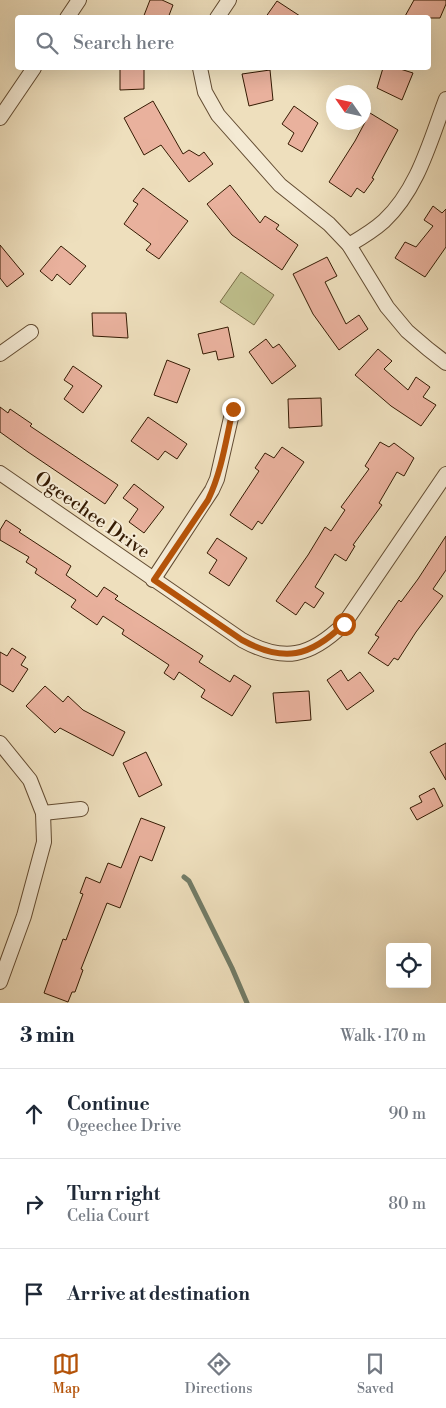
<!DOCTYPE html>
<meta charset="utf-8">
<style>
body{margin:0;font-family:"Libre Bodoni",serif;background:#f2f2f3;color:#1f2937}
.controls{position:absolute;right:15px;bottom:15px;display:grid;overflow:hidden;border-radius:5px;box-shadow:0 5px 20px #0002}
.controls button{width:45px;height:45px;display:grid;place-items:center;padding:0;border:0;border-bottom:1px solid #e0e1e3;background:#fff;color:#1f2937;font:25px sans-serif}
.compass{position:absolute;left:326px;top:85px;width:45px;height:45px;border-radius:50%;background:#fff;box-shadow:0 5px 20px #0002;rotate:304deg}
.stop{position:absolute;width:15px;height:15px;margin:-11px;border:4px solid #b45309;border-radius:50%;background:#fff}
.stop.end{background:#b45309;border-color:#fff;box-shadow:0 1px 5px #0008}
.list{margin:0;padding:0;list-style:none}
h2{display:flex;justify-content:space-between;align-items:center;height:65px;margin:0;padding:0 20px;font-size:21px}
h2 small{font-size:16px;font-weight:400;color:#747a83}
.list li{display:grid;grid-template-columns:32px 1fr auto;gap:15px;align-items:center;box-sizing:border-box;height:90px;padding:0 20px;border-top:1px solid #e0e1e3}
.list b{display:block;font-size:19px;white-space:nowrap}
.list p{margin:0;font-size:16px;white-space:nowrap;color:#747a83}
.list em{font-size:16px;font-style:normal;color:#747a83}
.icon{flex:none;width:28px;height:28px;fill:none;stroke:currentColor;stroke-width:2;stroke-linecap:round;stroke-linejoin:round}
.map{position:relative;flex:none;width:446px;height:1003px;overflow:hidden}
.search{position:absolute;background:#fff;box-shadow:0 5px 20px #0002;left:15px;right:15px;top:15px;height:55px;display:flex;align-items:center;gap:12px;box-sizing:border-box;padding:0 18px;border-radius:5px;color:#747a83;font-size:19px}
.sheet{height:335px;background:#fff}
nav{display:flex;justify-content:space-around;align-items:center;box-sizing:border-box;height:70px;border-top:1px solid #e0e1e3;background:#fff;font-size:14px;color:#747a83}
nav a{display:grid;justify-items:center;gap:2px}
nav .on{color:#b45309}
.map>svg:first-child{display:block}
.green{fill:#bfc08d;stroke:#7a6e48}
.lines{fill:none;stroke-linecap:round;stroke-linejoin:round}
.stream{stroke:#727c67;stroke-width:5}
.building{fill:#e9b19d;stroke:#351b03}
.street-casing{stroke:#634c32;stroke-width:16}
.street{stroke:#f4ead4;stroke-width:14}
.route{stroke:#b45309;stroke-width:6}
.labels{text-anchor:middle;stroke-width:4;stroke-linejoin:round;paint-order:stroke}
.street-label{font-size:19px;fill:#351b03;stroke:#f4ead4}
</style>
<div class="map">
<svg width="446" height="1003" viewBox="0 0 446 1003">
<rect width="100%" height="100%" fill="#eedfbd"/>
<filter id="stains"><feTurbulence type="fractalNoise" baseFrequency=".004" numOctaves="4"/><feColorMatrix values="0 0 0 0 .2 0 0 0 0 .09 0 0 0 0 .02 0 0 0 .5 -.17"/></filter>
<radialGradient id="worn" r=".72"><stop offset=".6" stop-color="#630" stop-opacity="0"/><stop offset="1" stop-color="#630" stop-opacity=".3"/></radialGradient>
<path class="green" d="M241 272 274 295 254 325 220 302Z"/>
<g class="lines">
<path class="stream" d="M184 877 189 881 232 968 247 1003"/>
</g>
<g class="building">
<path d="M150 0H162L173 5 168 18H143Z"/>
<path d="M414 0H446V4L440 18H404Z"/>
<path d="M277 1 303 18H265Z"/>
<path d="M120 68H144V89L120 90Z"/>
<path d="M383 68H397L413 73 402 100 377 88Z"/>
<path d="M270 70 273 100 249 106 242 74Z"/>
<path d="M153 101 183 154 189 150 199 156 204 152 213 164 189 182 161 145 144 155 124 118Z"/>
<path d="M294 106 318 123 302 152 288 144 294 133 282 124Z"/>
<path d="M370 113 398 130 372 178 374 179 364 193 357 188 351 197 329 182 355 141Z"/>
<path d="M230 185 260 223 265 216 279 225 276 229 298 245 282 270 232 235 207 204Z"/>
<path d="M143 188 188 221 159 259 146 250 151 244 124 224 138 204 133 201Z"/>
<path d="M433 206 442 213 446 209V247L425 277 395 258 405 242 416 247 433 226 424 220Z"/>
<path d="M0 245 24 274 7 287 0 278Z"/>
<path d="M61 246 86 266 70 285 57 274 52 281 40 271Z"/>
<path d="M327 257 337 276 325 282 346 324 359 315 368 329 339 350 313 314 293 274Z"/>
<path d="M92 313H126L128 338 93 336Z"/>
<path d="M228 327 234 357 218 360 216 351 203 354 198 334Z"/>
<path d="M266 339 273 348 279 344 296 366 272 384 249 352Z"/>
<path d="M378 349 392 361 384 369 408 390 416 377 430 387 423 397 436 405 421 426 391 406 355 375Z"/>
<path d="M167 360 190 369 177 403 154 395Z"/>
<path d="M73 366 102 386 83 413 64 399 73 386 64 380Z"/>
<path d="M321 398 322 426 289 428 288 399Z"/>
<path d="M0 407 8 413 10 409 32 424 30 426 118 485 105 504 28 452 0 432Z"/>
<path d="M148 417 187 444 177 459 165 451 158 460 131 441Z"/>
<path d="M380 442 389 447 394 443 414 458 404 476 397 472 379 503 382 505 353 545 355 546 346 561 335 554 315 587 324 593 314 608 305 602 296 615 276 601 308 555 325 527 331 531 345 510 341 507 369 469 365 466Z"/>
<path d="M282 447 304 462 262 524 258 521 252 530 230 515 259 471 255 468 265 453 274 458Z"/>
<path d="M134 484 164 507 144 533 129 522 138 509 123 498Z"/>
<path d="M6 520 21 530 19 532 71 566 66 575 97 597 104 587 118 596 115 599 203 656 199 662 230 682 234 675 251 686 232 716 201 697 205 690 179 672 174 680 164 673 169 665 122 634 124 630 103 616 97 625 71 607 76 600 35 573 37 569 26 562 29 557 0 540V530Z"/>
<path d="M446 536V570L433 589 443 596 416 632 398 660 394 658 388 666 368 653 379 637 375 635 399 600 401 602 418 579Z"/>
<path d="M217 538 247 558 229 586 209 573 217 560 207 553Z"/>
<path d="M12 648 26 657 21 665 28 669 13 692 0 684V652L7 656Z"/>
<path d="M341 670 348 681 360 672 374 691 347 710 327 680Z"/>
<path d="M45 686 63 702 68 696 83 710 125 732 113 756 60 728 55 733 26 706Z"/>
<path d="M309 691 311 720 276 723 273 693Z"/>
<path d="M446 743V780L430 752Z"/>
<path d="M146 752 162 785 139 797 123 763Z"/>
<path d="M434 788 443 806 417 820 410 808 422 802 419 796Z"/>
<path d="M141 818 165 827 152 861 140 856 120 908 107 903 81 969 83 970 75 992H72L68 1002 44 993 63 939 66 940 83 894 80 893 86 877 100 883 108 863 121 868Z"/>
</g>
<g class="lines">
<defs>
<g id="street">
<path d="M67 18 79 0"/>
<path d="M217 18 229 0"/>
<path d="M200 68 205 92 218 115 280 185 329 224 349 245 387 307 407 331 428 349 446 363"/>
<path d="M0 118 34 68"/>
<path d="M349 245C361 238 373 231 384 221 418 189 430 141 446 99"/>
<path d="M0 354 31 332"/>
<path d="M0 473 242 640C284 663 310 657 344 624L446 474"/>
<path d="M153 580 212 490 217 479 233 409"/>
<path d="M0 743 30 780 43 813 44 842 24 916 0 982"/>
<path d="M43 813 81 809"/>
</g>
</defs>
<use href="#street" class="street-casing"/>
<use href="#street" class="street"/>
</g>
<g class="lines">
<path class="route" d="M233 409C226 439 222 471 208 500L154 580 242 640C284 663 310 657 344 624"/>
</g>
<g class="labels">
<g class="street-label">
<text transform="translate(93 514) rotate(35)" y="7">Ogeechee Drive</text>
</g>
</g>
<rect width="100%" height="100%" filter="url(#stains)"/>
<rect width="100%" height="100%" fill="url(#worn)"/>
</svg>
<div class="controls">
<button><svg class="icon" aria-label="locate" viewBox="0 0 24 24"><circle cx="12" cy="12" r="6"/><path d="M12 2v4M12 18v4M2 12h4M18 12h4"/></svg></button>
</div>
<svg class="compass" viewBox="-18 -18 36 36"><path d="M0-13l5 13h-10z" fill="#e53935"/><path d="M0 13l5-13h-10z" fill="#747a83"/></svg>
<div class="stop" style="left:344px;top:624px"></div>
<div class="stop end" style="left:233px;top:409px"></div>
<div class="search"><svg class="icon" aria-label="search" viewBox="0 0 24 24"><circle cx="10" cy="10" r="6"/><path d="M15 15l6 6"/></svg>Search here</div>
</div>
<section class="sheet">
<h2>3 min<small>Walk · 170 m</small></h2>
<ul class="list">
<li><svg class="icon" aria-label="ahead" viewBox="0 0 24 24"><path d="M12 20V5M6 11l6-6 6 6"/></svg><div><b>Continue</b><p>Ogeechee Drive</p></div><em>90 m</em></li>
<li><svg class="icon" aria-label="right" viewBox="0 0 24 24"><path d="M7 20v-9h11M14 6l5 5-5 5"/></svg><div><b>Turn right</b><p>Celia Court</p></div><em>80 m</em></li>
<li><svg class="icon" aria-label="arrive" viewBox="0 0 24 24"><path d="M6 21V4h12l-3 4 3 4H6"/></svg><div><b>Arrive at destination</b></div></li>
</ul>
</section>
<nav>
<a class="on"><svg class="icon" aria-label="map" viewBox="0 0 24 24"><path d="M3 6l6-2 6 2 6-2v14l-6 2-6-2-6 2zM9 4v14M15 6v14"/></svg>Map</a>
<a><svg class="icon" aria-label="directions" viewBox="0 0 24 24"><path d="M12 3l9 9-9 9-9-9zM9 14v-3h6M13 9l2 2-2 2"/></svg>Directions</a>
<a><svg class="icon" aria-label="saved" viewBox="0 0 24 24"><path d="M7 4h10v16l-5-4-5 4z"/></svg>Saved</a>
</nav>
